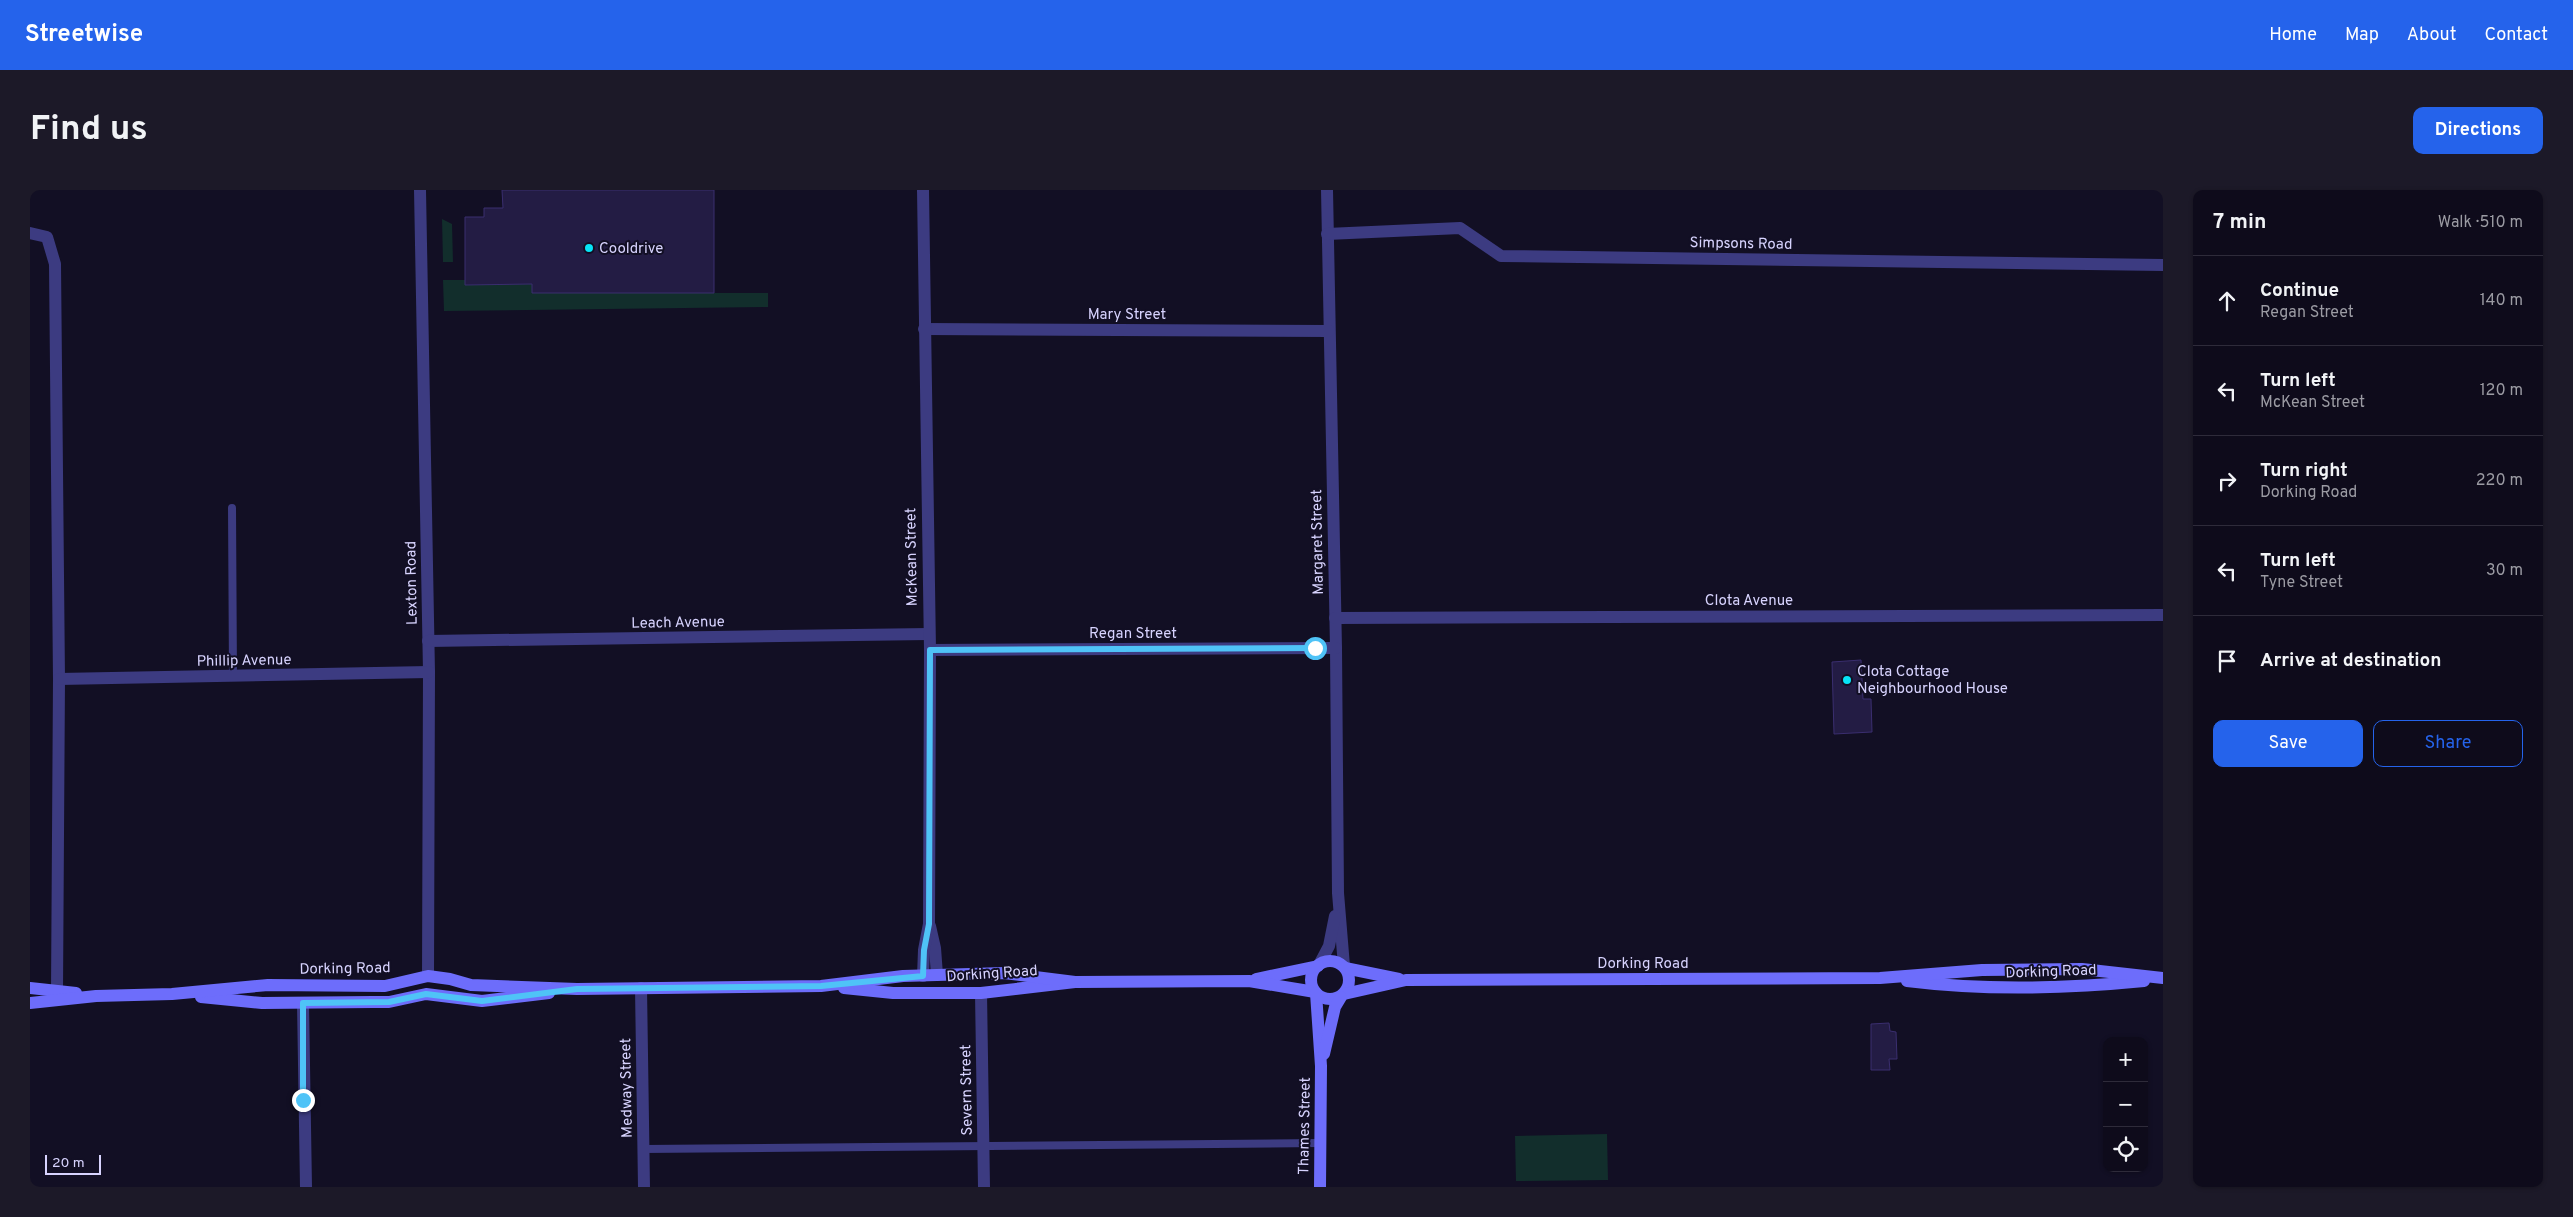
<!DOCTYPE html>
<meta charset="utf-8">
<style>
body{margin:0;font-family:Overpass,sans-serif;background:#1c1928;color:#f1f3f6}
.controls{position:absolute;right:15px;bottom:15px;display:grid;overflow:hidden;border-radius:10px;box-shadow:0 1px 4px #0004}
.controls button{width:45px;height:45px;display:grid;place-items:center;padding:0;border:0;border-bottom:1px solid #2e2b3a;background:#0e0b1b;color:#f1f3f6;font:25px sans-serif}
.scale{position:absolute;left:15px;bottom:12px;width:56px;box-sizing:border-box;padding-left:5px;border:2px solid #d7d3fe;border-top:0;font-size:14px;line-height:18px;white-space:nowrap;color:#d7d3fe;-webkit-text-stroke:4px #120f24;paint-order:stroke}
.stop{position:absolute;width:15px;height:15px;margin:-11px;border:4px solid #4fc3f7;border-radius:50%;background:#fff}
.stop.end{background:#4fc3f7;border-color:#fff;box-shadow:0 1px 5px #0008}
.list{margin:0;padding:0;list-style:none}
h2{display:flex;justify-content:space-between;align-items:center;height:65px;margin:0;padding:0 20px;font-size:21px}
h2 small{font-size:16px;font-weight:400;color:#9b9ba3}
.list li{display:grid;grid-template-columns:32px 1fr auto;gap:15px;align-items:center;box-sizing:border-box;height:90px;padding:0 20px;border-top:1px solid #2e2b3a}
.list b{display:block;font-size:19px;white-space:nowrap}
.list p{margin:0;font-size:16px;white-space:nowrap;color:#9b9ba3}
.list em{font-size:16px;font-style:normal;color:#9b9ba3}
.actions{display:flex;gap:10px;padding:15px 20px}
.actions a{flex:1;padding:11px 0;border:1px solid #2563eb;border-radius:10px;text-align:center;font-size:18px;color:#2563eb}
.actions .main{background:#2563eb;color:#fff}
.icon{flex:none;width:28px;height:28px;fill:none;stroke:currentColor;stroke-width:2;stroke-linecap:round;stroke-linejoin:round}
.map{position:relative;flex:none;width:2133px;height:997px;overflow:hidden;border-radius:10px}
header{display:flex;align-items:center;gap:30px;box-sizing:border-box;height:70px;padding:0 25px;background:#2563eb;color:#fff}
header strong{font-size:24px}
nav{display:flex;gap:28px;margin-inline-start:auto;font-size:18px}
.intro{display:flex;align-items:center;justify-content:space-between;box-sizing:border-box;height:120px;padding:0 30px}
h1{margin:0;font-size:35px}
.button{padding:12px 22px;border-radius:10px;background:#2563eb;color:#fff;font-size:18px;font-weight:700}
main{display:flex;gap:30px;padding:0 30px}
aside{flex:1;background:#0e0b1b;border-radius:10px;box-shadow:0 1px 4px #0004}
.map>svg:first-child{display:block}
.green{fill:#122e2c}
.building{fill:#231c44;stroke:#3a2e6f}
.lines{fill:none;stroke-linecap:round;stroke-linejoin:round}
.lane{stroke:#3c3b81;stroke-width:8}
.street{stroke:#3c3b81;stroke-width:12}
.secondary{stroke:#6d6dfb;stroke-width:12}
.route{stroke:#4fc3f7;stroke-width:6}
.poi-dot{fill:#07e3f6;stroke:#120f24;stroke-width:2}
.labels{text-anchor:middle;stroke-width:4;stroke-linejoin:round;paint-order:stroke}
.street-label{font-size:15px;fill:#d7d3fe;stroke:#120f24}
.poi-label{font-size:15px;fill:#d7d3fe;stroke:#120f24;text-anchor:start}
</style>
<header>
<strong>Streetwise</strong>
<nav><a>Home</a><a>Map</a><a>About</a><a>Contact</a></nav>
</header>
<div class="intro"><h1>Find us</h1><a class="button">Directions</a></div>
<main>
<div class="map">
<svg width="2133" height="997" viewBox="0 0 2133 997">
<rect width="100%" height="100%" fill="#120f24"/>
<g class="green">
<path d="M412 29 422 34 423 72H413Z"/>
<path d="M413 90H435V95L502 94V103H738V117L414 121Z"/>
<path d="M1577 944 1578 990 1486 991 1485 946Z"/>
</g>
<g class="building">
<path d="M472 0H684V103H502V94L435 95V27H454V18H473Z"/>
<path d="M1831 470 1833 509H1841L1842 542 1804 544 1802 472Z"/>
<path d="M1859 833 1860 841 1866 842 1867 869H1859L1860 880H1841V834Z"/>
</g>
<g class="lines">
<g class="lane">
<path d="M202 318 203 487"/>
<path d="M613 959 1289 953"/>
</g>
<g class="street">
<path d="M390 0 399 482 398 786"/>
<path d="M1297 0 1306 458 1308 703 1314 776"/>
<path d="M0 43 17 47 25 74 29 489 27 801"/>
<path d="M1297 44 1430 38 1471 66 2133 75"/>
<path d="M894 139 1299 141"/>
<path d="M1305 428 2133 425"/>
<path d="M398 451 899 444"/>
<path d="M900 460 1306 458"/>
<path d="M29 489 399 482"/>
<path d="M900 736 905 758 907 785"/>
<path d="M1290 773 1299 756 1305 726"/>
<path d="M893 786 894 760 899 734 900 460 893 0"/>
<path d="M611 798 614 997"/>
<path d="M951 803 954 997"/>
<path d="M273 813 276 997"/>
</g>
<g class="secondary">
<circle cx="1300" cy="790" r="19"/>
<path d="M1315 778 1369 789"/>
<path d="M1226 789 1288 776"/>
<path d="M1877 791C1957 801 2033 799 2114 791"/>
<path d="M0 798 46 803"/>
<path d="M814 798 863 803H951L1045 792 1219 791 1285 802"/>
<path d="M1286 803 1291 876 1290 997"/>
<path d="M1314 804 1376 790 1850 788 1952 780 2052 779 2133 788"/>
<path d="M171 807 232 813 343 812H359L396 804 452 811 519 803"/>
<path d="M0 813 66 806 142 804 238 795 355 796 398 786 420 789 441 795 547 799 791 796 873 786 974 783 1045 792"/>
<path d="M1294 864 1305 817 1311 807"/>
</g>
</g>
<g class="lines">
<path class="route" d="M273 910V813L359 812 396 804 452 811 547 799 791 796 893 786 894 760 899 734 900 460 1285 458"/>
</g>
<g class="poi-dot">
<circle cx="559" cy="58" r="5"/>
<circle cx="1817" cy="490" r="5"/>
</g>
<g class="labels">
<g class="street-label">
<text transform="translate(1711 53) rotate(1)" y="5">Simpsons Road</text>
<text x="1097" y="129">Mary Street</text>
<text transform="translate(1287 352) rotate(-91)" y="5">Margaret Street</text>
<text transform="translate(881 367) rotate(-91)" y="5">McKean Street</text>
<text transform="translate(381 393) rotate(-91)" y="5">Lexton Road</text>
<text x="1719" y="415">Clota Avenue</text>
<text transform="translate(648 432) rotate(-1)" y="5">Leach Avenue</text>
<text x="1103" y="448">Regan Street</text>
<text transform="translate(214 470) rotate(-1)" y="5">Phillip Avenue</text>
<text x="1613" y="778">Dorking Road</text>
<text transform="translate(315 778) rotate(-1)" y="5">Dorking Road</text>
<text transform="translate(2021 781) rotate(-2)" y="5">Dorking Road</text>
<text transform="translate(962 783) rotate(-4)" y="5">Dorking Road</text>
<text transform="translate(596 898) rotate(-91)" y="5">Medway Street</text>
<text transform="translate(936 900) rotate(-91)" y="5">Severn Street</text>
<text transform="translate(1274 936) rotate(-89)" y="5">Thames Street</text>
</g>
<g class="poi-label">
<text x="569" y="63">Cooldrive</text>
<text x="1827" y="486">Clota Cottage<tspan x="1827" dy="17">Neighbourhood House</tspan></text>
</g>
</g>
</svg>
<div class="controls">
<button>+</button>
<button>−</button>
<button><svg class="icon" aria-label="locate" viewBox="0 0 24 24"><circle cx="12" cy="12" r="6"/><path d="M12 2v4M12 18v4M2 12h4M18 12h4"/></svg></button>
</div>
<div class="scale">20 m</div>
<div class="stop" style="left:1285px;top:458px"></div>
<div class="stop end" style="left:273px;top:910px"></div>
</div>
<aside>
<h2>7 min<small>Walk · 510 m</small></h2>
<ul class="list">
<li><svg class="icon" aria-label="ahead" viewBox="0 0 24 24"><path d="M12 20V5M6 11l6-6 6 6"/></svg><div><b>Continue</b><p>Regan Street</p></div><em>140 m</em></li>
<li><svg class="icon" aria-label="left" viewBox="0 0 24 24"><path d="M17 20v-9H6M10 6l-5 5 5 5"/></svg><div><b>Turn left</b><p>McKean Street</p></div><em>120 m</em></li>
<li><svg class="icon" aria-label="right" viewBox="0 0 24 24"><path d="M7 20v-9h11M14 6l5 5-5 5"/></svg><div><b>Turn right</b><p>Dorking Road</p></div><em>220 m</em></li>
<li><svg class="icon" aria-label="left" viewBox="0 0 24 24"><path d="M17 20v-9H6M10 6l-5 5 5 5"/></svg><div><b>Turn left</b><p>Tyne Street</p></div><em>30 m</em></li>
<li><svg class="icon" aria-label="arrive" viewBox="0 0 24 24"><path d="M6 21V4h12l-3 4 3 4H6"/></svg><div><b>Arrive at destination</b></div></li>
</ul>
<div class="actions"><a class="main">Save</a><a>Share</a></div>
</aside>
</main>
